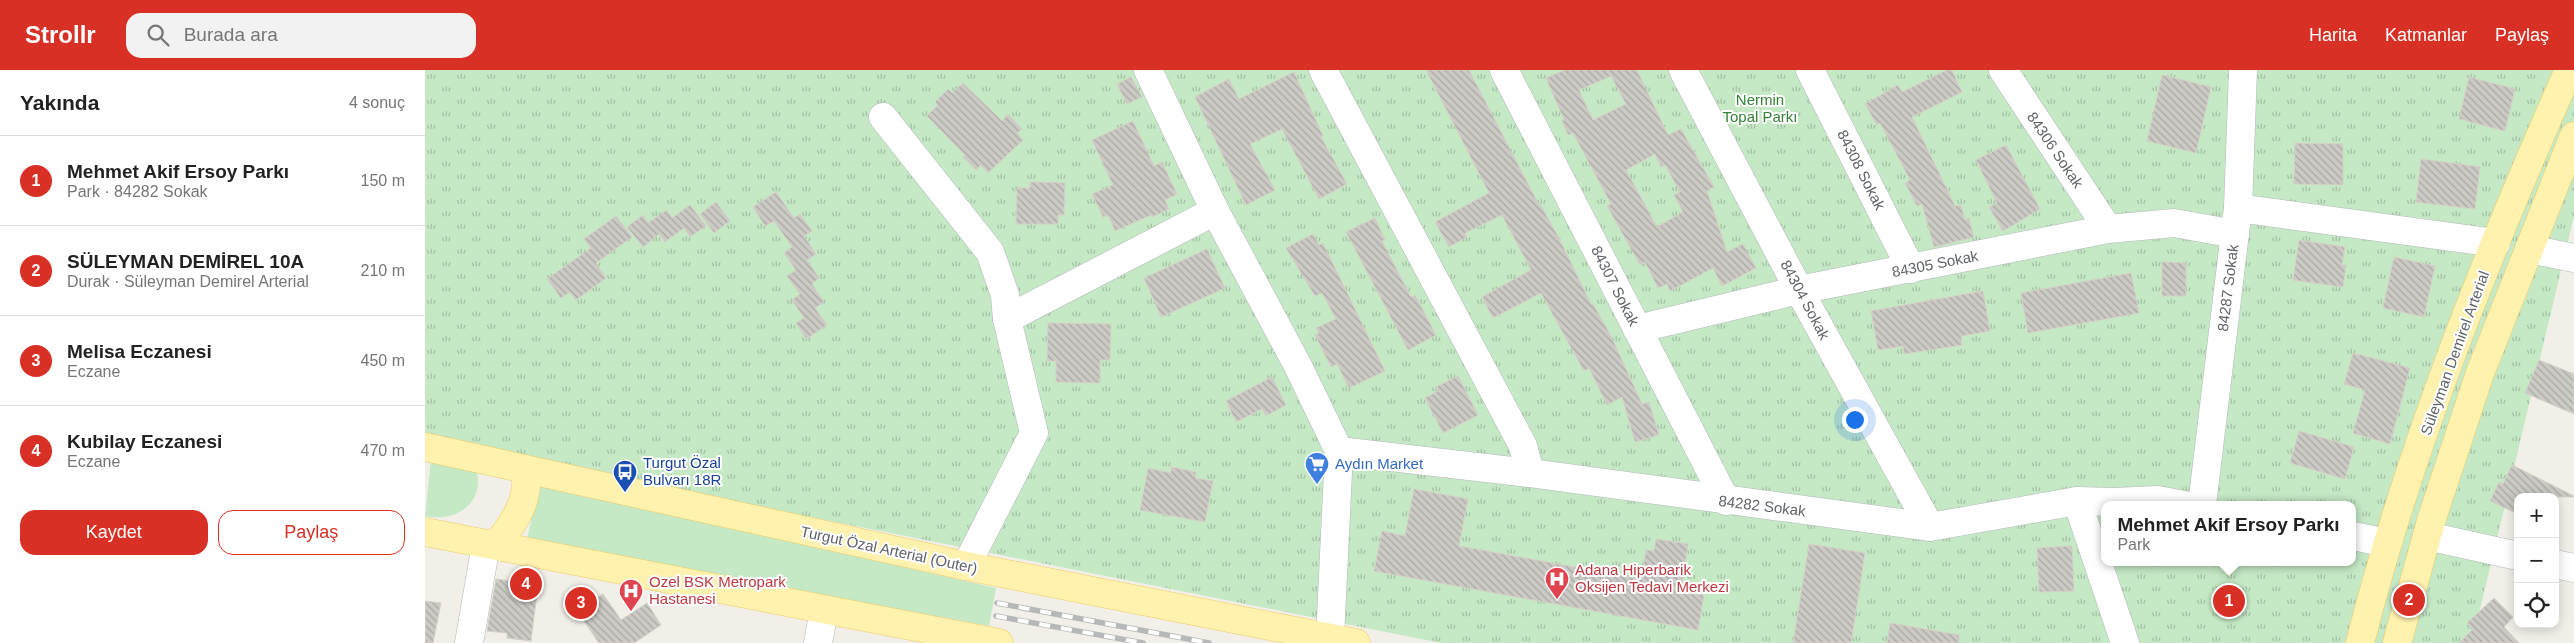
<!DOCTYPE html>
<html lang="tr">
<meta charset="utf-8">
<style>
body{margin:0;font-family:Helvetica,sans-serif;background:#f2f2f2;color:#222}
.controls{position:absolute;right:15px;bottom:15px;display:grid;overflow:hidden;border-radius:10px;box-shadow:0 2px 12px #0003}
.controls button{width:45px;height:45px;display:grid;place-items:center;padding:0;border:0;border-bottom:1px solid #e0e0e0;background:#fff;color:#222;font:25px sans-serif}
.you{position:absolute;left:1429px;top:349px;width:18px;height:18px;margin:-12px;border:4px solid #fff;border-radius:50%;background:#1a73e8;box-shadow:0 0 0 8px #1a73e833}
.badge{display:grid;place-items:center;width:32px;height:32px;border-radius:50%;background:#d93025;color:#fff;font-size:16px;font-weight:700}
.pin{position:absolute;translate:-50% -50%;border:2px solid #fff;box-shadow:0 1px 5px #0006}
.popup{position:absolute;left:1676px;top:431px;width:255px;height:65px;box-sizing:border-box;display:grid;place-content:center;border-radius:10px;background:#fff;filter:drop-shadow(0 1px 4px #0005);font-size:16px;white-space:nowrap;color:#767676}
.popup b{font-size:19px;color:#222}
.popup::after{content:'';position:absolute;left:50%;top:100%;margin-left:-10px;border:10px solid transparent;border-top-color:#fff}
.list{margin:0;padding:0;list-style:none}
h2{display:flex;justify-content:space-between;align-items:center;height:65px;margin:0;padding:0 20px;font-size:21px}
h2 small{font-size:16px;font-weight:400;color:#767676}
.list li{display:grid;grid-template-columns:32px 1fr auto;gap:15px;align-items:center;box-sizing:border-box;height:90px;padding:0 20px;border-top:1px solid #e0e0e0}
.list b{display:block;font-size:19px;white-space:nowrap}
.list p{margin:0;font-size:16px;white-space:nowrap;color:#767676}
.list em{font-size:16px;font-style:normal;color:#767676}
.actions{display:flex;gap:10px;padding:15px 20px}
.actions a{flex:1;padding:11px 0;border:1px solid #d93025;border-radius:15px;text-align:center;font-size:18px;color:#d93025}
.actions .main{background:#d93025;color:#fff}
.icon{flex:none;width:28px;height:28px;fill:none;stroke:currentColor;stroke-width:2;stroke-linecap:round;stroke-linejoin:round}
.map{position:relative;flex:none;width:2149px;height:573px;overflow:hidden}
header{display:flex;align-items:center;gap:30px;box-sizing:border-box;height:70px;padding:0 25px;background:#d93025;color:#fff}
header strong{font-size:24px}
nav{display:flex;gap:28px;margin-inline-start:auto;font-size:18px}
.search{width:350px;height:45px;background:#f2f2f2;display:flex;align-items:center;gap:12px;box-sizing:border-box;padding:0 18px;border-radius:15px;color:#767676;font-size:19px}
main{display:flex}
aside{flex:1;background:#fff}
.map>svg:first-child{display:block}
.grass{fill:#c5e8c5}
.park{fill:url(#park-tufts);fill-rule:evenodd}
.building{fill:url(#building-back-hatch);stroke:#d6d1c6;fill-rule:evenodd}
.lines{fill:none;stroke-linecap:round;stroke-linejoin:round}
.minor-casing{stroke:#b5b8bc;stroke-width:29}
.major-casing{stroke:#f2c960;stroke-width:29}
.minor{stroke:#fff;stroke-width:28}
.major{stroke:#fff2af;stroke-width:28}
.rail-casing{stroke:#b6b7b8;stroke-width:5.5}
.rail{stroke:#fff;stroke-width:4;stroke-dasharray:11;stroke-linecap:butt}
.labels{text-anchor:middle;stroke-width:4;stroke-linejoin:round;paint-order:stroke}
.park-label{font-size:15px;fill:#348238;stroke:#fff}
.street-label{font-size:15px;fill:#5f6368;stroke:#fff}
.transit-label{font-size:15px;fill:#164399;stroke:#fff;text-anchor:start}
.shop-label{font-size:15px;fill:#366cbe;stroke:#fff;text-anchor:start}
.health-label{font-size:15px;fill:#be3a42;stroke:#fff;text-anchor:start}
</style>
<header>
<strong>Strollr</strong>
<div class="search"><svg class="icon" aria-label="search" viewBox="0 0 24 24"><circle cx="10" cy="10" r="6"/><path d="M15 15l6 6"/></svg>Burada ara</div>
<nav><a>Harita</a><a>Katmanlar</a><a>Paylaş</a></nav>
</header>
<main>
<aside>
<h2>Yakında<small>4 sonuç</small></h2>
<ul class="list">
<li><span class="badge">1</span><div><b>Mehmet Akif Ersoy Parkı</b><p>Park · 84282 Sokak</p></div><em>150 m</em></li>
<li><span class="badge">2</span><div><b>SÜLEYMAN DEMİREL 10A</b><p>Durak · Süleyman Demirel Arterial</p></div><em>210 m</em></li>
<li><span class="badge">3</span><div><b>Melisa Eczanesi</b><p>Eczane</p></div><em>450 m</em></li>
<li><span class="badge">4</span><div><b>Kubilay Eczanesi</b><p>Eczane</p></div><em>470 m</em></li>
</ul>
<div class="actions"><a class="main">Kaydet</a><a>Paylaş</a></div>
</aside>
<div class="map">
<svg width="2149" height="573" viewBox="0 0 2149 573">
<defs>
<pattern id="park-tufts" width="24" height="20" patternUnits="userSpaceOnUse" patternTransform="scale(1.25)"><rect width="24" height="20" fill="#c5e8c5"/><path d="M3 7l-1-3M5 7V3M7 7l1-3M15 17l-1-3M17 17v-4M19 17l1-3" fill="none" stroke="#a3c0a4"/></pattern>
<pattern id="building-back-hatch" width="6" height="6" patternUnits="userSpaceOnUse" patternTransform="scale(1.25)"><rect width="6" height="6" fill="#cccac5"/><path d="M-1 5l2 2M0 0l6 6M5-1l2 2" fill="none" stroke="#a9a8a4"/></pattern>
</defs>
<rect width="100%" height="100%" fill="#f1efe8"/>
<g class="grass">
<path d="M6 390 51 400C58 421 46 441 24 446 17 448 8 447 0 447Z"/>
<path d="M99 411 571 518 564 556 102 470 107 446Z"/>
</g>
<path class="park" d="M0 0H2149V146L2047 573H1016L100 390 0 375ZM1680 435H1928V492H1680Z"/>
<g class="building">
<path d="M1001 0H1044L1114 135 1115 134 1134 168 1166 234H1168L1186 266 1217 334 1224 332 1234 365 1210 372 1197 327 1182 335 1164 298 1159 301 1116 223 1068 248 1057 227 1106 200 1077 145 1040 163 1042 167 1024 177 1010 152 1064 123Z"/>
<path d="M1140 0H1212L1243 65 1256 59 1289 117 1282 121 1302 182 1318 174 1331 198 1297 216 1288 198 1245 221 1242 214 1233 218 1220 192 1215 195 1182 136 1186 134 1148 63 1143 65 1137 51 1139 50 1121 8ZM1186 6 1201 34 1168 50 1154 20ZM1230 84 1236 97 1240 95 1255 122 1249 125 1258 142 1232 157 1201 100Z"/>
<path d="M1522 0H1527L1537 22 1487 47 1530 136 1536 135 1540 150 1544 148 1549 167 1509 177 1497 134 1492 136 1480 113 1485 110 1455 53 1452 55 1440 34 1473 15 1477 22Z"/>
<path d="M869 2 898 66 896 67 922 114 894 129 857 59 825 74 850 120 821 135 770 27 804 9 814 29Z"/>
<path d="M1737 5 1786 17 1771 83 1722 71Z"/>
<path d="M706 7 717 27 702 34 692 14Z"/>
<path d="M2044 7 2090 19 2080 61 2034 49Z"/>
<path d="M538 13 577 51 583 44 597 59 592 63 598 70 563 103 556 95 551 100 538 87 540 85 502 46 513 35 510 32 523 19 527 23Z"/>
<path d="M708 51 729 96 737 92 752 124 740 130 744 139 727 147 726 145 690 161 683 145 678 147 667 124 688 115 667 70Z"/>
<path d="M1870 73 1918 74V115L1869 114Z"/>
<path d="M1581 75 1615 139 1578 161 1564 137 1572 133 1551 90Z"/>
<path d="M1996 89 2055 97 2050 139 1991 132Z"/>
<path d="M605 112 640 113 639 145H633V154H591L592 118H605Z"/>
<path d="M351 122 369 148 375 144 387 161 379 166 391 184 382 190 394 208 387 214 399 232 390 238 402 255 381 269 371 253 379 248 367 230 375 224 362 206 371 200 359 183 367 177 349 151 340 156 328 137Z"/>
<path d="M291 132 305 151 289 163 275 144Z"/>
<path d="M265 135 281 156 265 167 259 158 240 172 234 164 218 177 202 157 218 145 223 153 242 140 247 148Z"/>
<path d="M191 146 207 167 171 193 181 208 151 230 145 222 136 228 122 209 166 178 159 169Z"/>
<path d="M950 148 960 170 957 171 986 227 990 225 1011 265 983 280 921 162Z"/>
<path d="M888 164 894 175 898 173 960 301 924 318 912 294 906 297 890 265 894 263 891 258 911 249 897 223 890 226 861 178Z"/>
<path d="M1874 170 1920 177 1917 195H1921L1918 217 1868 210Z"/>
<path d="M782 179 800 218 736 247 719 208Z"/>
<path d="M1969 187 2010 196 1999 247 1958 238Z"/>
<path d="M1737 192 1761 193V226H1737Z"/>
<path d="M1706 203 1714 243 1603 263 1596 223Z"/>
<path d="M1558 221 1565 261 1536 266 1537 275 1479 284 1478 276 1453 280 1446 241Z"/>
<path d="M623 253 686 254 685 290H675V313L631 312V291H622Z"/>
<path d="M1928 283 1985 298 1965 374 1928 363 1940 320 1919 314Z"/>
<path d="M2114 290 2149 304V344L2100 323Z"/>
<path d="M1033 306 1053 345 1018 363 1000 328 1013 321 1011 317Z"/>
<path d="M847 307 861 335 841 346 837 339 811 352 801 331Z"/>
<path d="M1874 361 1929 377 1920 409 1865 393Z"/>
<path d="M2087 395 2149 426V427H2093V444L2065 431 2074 412 2078 414Z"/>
<path d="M746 397 771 402 770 408 788 411 780 452 715 440 723 398 746 403Z"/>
<path d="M989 419 1043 429 1034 476 1216 509 1221 480 1229 481 1231 469 1263 474 1256 522 1279 525 1273 560 949 501 957 461 980 466Z"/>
<path d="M1384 474 1440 483 1426 573H1368Z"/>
<path d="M1647 476 1649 521 1614 522 1612 478Z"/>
<path d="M71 509 113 515 106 571 82 568V563L62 561Z"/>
<path d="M178 524 196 550 222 533 236 555 209 573H174L152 541Z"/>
<path d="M2069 528 2088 547 2079 557 2094 573H2034L2048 559 2042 553Z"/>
<path d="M0 531 16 533 8 573H0Z"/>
<path d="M1465 553 1534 565V573H1462Z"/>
</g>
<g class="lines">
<defs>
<g id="minor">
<path d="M723 0 790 141 873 296 914 381 905 568"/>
<path d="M898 0 1098 376 1105 403"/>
<path d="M1079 0 1301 431"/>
<path d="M1258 0 1374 220 1505 457"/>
<path d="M1385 0 1486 199"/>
<path d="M1578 0 1683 159"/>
<path d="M458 47 565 182 580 225 582 249 609 363 541 496"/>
<path d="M1813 138 2071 173"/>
<path d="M2104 179 2149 188"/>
<path d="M582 249 790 141"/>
<path d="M1212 259 1374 220 1683 159 1749 153 1810 164"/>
<path d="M914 381 1105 403 1505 457 1652 431 1689 432 1733 430 1759 435"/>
<path d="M1652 431 1700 573"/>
<path d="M1777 435 1813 138 1818 0"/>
<path d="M1928 466 1962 473"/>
<path d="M2002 466 2093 486"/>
<path d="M2130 494 2149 498"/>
<path d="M44 573 61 474"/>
<path d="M393 573 399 540"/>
</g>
<g id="major">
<path d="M0 377 541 496 931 573"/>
<path d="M0 462 574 573"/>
<path d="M71 475C89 453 106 429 100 399"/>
<path d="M1935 573C1985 376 2062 185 2144 0"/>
<path d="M1972 573 2006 451 2055 303 2149 66"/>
</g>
</defs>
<use href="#minor" class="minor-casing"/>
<use href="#major" class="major-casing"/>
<use href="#minor" class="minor"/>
<use href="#major" class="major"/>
<defs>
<g id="rail">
<path d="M572 533 784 573"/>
<path d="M571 546 718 573"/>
</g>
</defs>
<use href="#rail" class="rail-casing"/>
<use href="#rail" class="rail"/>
</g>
<defs>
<symbol id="supermarket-pin" viewBox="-11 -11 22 30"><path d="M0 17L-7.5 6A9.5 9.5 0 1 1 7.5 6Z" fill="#3f7fe0" stroke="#fff"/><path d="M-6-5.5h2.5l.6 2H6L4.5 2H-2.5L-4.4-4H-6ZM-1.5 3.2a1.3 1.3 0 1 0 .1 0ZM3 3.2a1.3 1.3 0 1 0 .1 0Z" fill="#fff"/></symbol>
<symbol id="bus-pin" viewBox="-11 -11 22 30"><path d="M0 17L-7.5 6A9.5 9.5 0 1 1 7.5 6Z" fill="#1a4fb4" stroke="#fff"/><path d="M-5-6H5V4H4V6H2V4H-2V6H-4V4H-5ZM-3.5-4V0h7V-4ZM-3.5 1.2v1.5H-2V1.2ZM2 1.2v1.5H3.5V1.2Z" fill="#fff"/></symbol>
<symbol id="hospital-pin" viewBox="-11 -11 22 30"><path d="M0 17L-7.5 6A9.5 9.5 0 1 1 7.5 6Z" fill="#e0444e" stroke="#fff"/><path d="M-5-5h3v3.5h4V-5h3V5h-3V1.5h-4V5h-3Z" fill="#fff"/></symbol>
</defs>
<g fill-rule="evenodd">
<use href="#supermarket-pin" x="878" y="380" width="28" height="38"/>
<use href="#bus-pin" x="186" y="388" width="28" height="38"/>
<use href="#hospital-pin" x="1118" y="495" width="28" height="38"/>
<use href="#hospital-pin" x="192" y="507" width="28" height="38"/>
</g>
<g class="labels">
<g class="park-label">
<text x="1335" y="35">Nermin<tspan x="1335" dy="17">Topal Parkı</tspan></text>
</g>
<g class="street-label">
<text transform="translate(1630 80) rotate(56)" y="5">84306 Sokak</text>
<text transform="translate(1436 100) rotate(63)" y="5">84308 Sokak</text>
<text transform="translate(1510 194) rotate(-11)" y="5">84305 Sokak</text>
<text transform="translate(1190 216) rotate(63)" y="5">84307 Sokak</text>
<text transform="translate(1803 218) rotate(-83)" y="5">84287 Sokak</text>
<text transform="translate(1380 230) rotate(62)" y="5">84304 Sokak</text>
<text transform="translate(2030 283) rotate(-70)" y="5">Süleyman Demirel Arterial</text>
<text transform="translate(1337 436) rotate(7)" y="5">84282 Sokak</text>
<text transform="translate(464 480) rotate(12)" y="5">Turgut Özal Arterial (Outer)</text>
</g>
<g class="transit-label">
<text x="218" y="398">Turgut Özal<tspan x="218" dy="17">Bulvarı 18R</tspan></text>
</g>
<g class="shop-label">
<text x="910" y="399">Aydın Market</text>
</g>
<g class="health-label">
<text x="1150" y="505">Adana Hiperbarik<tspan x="1150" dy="17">Oksijen Tedavi Merkezi</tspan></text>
<text x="224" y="517">Ozel BSK Metropark<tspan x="224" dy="17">Hastanesi</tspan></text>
</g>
</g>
</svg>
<div class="controls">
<button>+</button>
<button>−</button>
<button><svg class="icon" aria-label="locate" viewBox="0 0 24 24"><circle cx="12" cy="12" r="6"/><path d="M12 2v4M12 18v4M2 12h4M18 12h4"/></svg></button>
</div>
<div class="you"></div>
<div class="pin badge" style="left:1804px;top:531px">1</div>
<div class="popup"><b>Mehmet Akif Ersoy Parkı</b>Park</div>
<div class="pin badge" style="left:1984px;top:530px">2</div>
<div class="pin badge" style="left:156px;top:533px">3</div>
<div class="pin badge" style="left:101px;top:514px">4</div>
</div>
</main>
